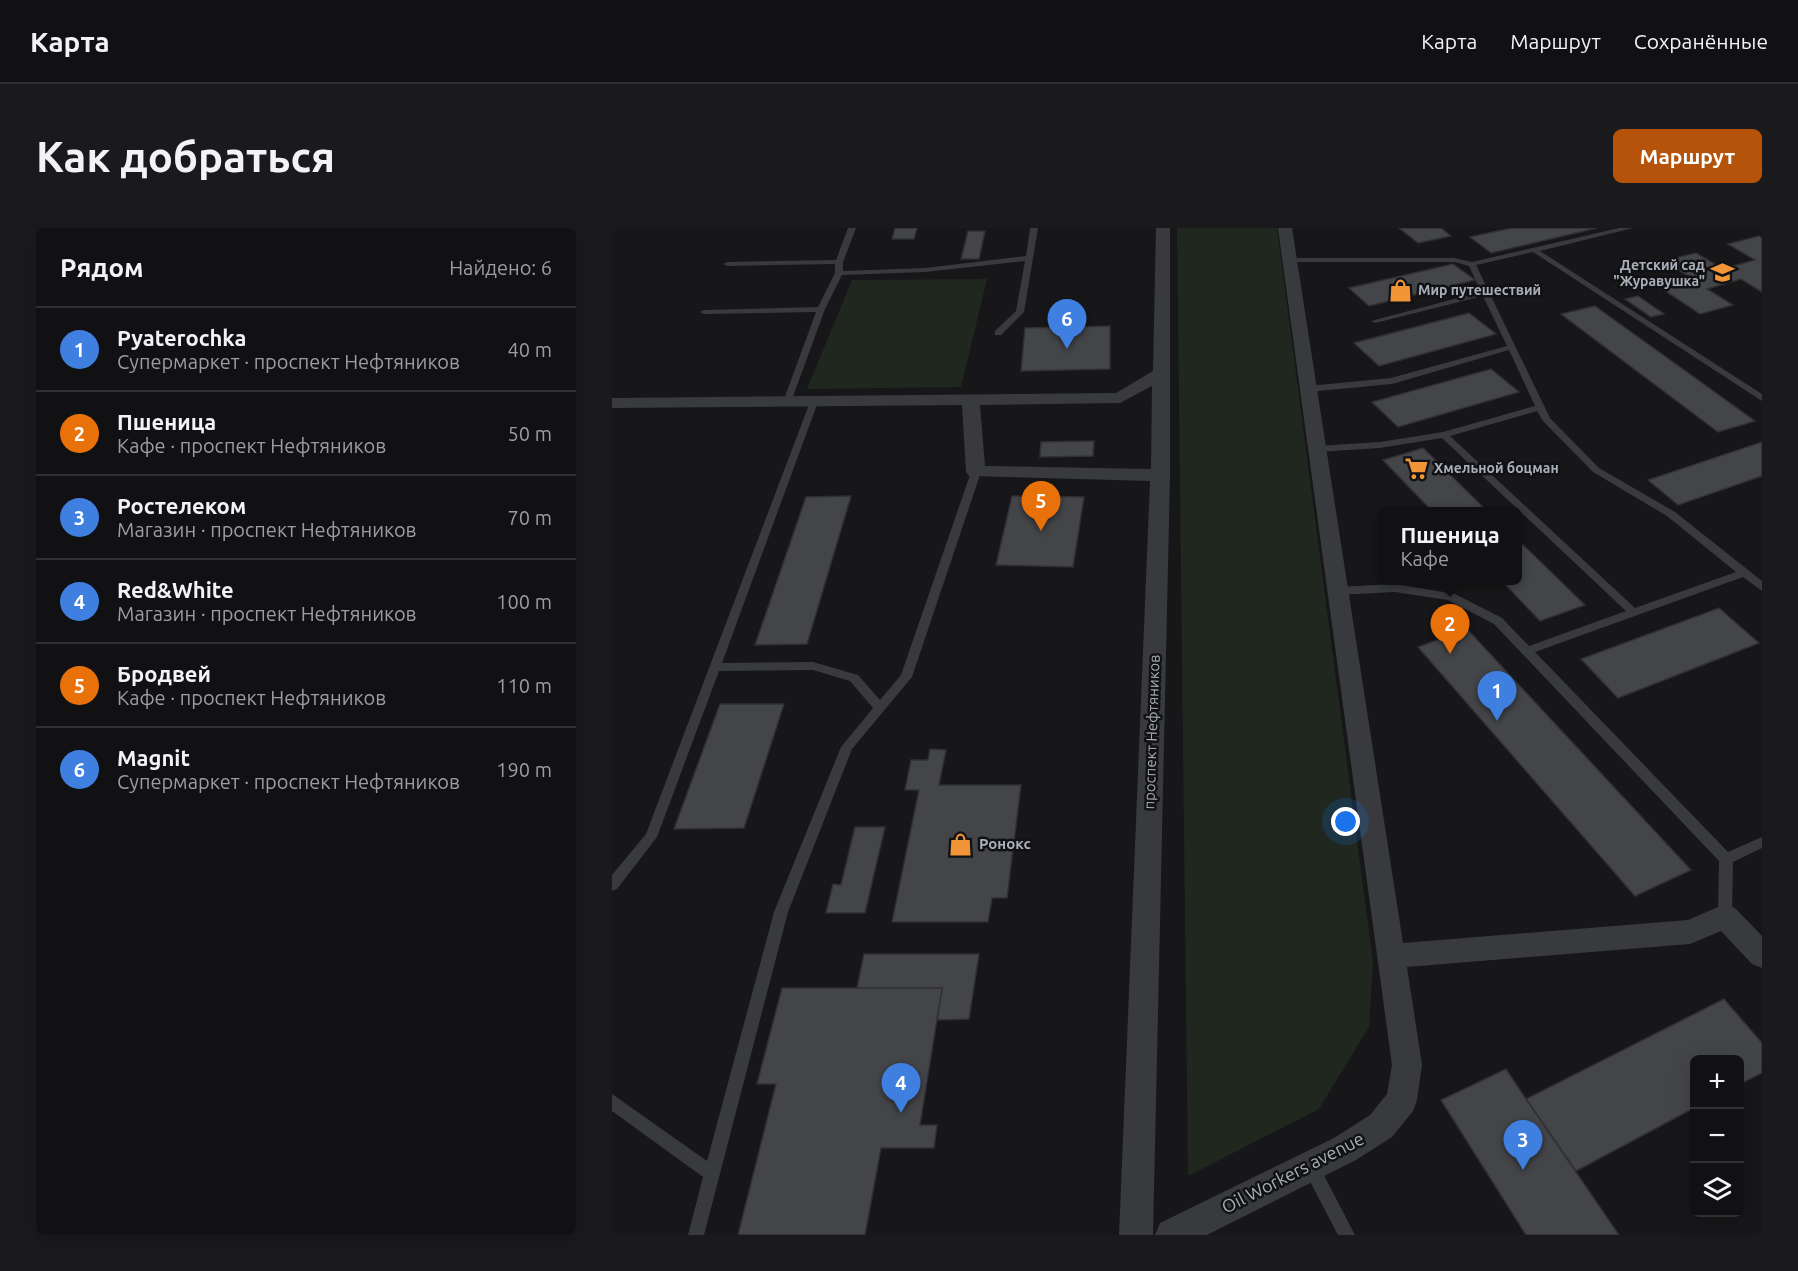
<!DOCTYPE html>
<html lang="ru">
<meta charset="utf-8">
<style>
body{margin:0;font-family:Ubuntu,sans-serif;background:#1a1a1c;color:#f1f3f6}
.controls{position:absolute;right:18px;bottom:18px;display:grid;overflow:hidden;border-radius:9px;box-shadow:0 6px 24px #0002}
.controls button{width:54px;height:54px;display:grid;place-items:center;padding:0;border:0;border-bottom:2px solid #303133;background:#111113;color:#f1f3f6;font:30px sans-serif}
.you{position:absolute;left:734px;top:594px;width:21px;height:21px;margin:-15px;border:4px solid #fff;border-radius:50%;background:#1a73e8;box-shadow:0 0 0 9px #1a73e833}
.badge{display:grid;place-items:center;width:39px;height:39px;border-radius:50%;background:#b45309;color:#fff;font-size:20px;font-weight:700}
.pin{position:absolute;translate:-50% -50px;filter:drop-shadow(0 2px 3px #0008)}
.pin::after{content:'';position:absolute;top:32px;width:21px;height:18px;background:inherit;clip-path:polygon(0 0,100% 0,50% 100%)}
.popup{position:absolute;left:766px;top:279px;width:144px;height:78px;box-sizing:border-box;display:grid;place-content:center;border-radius:9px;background:#111113;filter:drop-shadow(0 2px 4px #0005);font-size:20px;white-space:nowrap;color:#9c9da0}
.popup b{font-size:22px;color:#f1f3f6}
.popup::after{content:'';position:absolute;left:50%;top:100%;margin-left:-12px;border:12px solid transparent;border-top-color:#111113}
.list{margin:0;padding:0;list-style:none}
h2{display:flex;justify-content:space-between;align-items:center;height:78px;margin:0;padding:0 24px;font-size:26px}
h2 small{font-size:20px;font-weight:400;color:#9c9da0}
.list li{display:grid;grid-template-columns:39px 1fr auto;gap:18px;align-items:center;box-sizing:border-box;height:84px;padding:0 24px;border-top:2px solid #303133}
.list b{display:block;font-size:22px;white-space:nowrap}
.list p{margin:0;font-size:20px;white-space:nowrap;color:#9c9da0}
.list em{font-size:20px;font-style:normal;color:#9c9da0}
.icon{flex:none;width:33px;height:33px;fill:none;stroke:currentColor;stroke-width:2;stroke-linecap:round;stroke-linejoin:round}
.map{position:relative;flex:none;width:1150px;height:1007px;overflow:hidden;border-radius:9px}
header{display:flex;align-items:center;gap:36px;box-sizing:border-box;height:84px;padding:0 30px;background:#111113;border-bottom:2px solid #303133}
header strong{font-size:28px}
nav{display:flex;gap:33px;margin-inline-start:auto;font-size:21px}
.intro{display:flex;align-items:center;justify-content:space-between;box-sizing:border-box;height:144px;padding:0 36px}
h1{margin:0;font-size:42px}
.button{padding:15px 27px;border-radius:9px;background:#b45309;color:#fff;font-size:21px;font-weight:700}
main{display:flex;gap:36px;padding:0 36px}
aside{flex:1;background:#111113;border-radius:9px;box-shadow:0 6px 24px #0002}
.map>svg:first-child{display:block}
.green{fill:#1f271f}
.building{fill:#434549;stroke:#313135;stroke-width:1.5}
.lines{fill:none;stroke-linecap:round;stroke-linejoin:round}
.service{fill:#383a3e;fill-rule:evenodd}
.minor{fill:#383a3e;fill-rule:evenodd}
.labels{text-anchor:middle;stroke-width:5;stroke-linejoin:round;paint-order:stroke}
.far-poi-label{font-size:14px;font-weight:bold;fill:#a9b0b9;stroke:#121214;text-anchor:start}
.street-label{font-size:15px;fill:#a9b0b9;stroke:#121214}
.poi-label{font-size:15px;font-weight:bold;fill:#a9b0b9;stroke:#121214;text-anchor:start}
.near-street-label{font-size:18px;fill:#a9b0b9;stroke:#121214}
</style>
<header>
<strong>Карта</strong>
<nav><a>Карта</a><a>Маршрут</a><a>Сохранённые</a></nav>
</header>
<div class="intro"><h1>Как добраться</h1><a class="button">Маршрут</a></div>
<main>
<aside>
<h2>Рядом<small>Найдено: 6</small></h2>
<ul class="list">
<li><span class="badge" style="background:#3f7fe0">1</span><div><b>Pyaterochka</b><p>Супермаркет · проспект Нефтяников</p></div><em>40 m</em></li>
<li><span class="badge" style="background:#e8710a">2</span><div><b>Пшеница</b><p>Кафе · проспект Нефтяников</p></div><em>50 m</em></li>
<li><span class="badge" style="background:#3f7fe0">3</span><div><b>Ростелеком</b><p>Магазин · проспект Нефтяников</p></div><em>70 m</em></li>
<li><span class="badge" style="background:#3f7fe0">4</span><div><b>Red&amp;White</b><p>Магазин · проспект Нефтяников</p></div><em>100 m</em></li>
<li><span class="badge" style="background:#e8710a">5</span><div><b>Бродвей</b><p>Кафе · проспект Нефтяников</p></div><em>110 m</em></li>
<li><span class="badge" style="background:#3f7fe0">6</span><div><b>Magnit</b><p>Супермаркет · проспект Нефтяников</p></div><em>190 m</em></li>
</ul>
</aside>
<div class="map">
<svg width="1150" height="1007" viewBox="0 0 1150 1007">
<rect width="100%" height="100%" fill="#171719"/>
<g class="green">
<path d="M565 0H665L761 734 757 799 707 881 576 948Z"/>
<path d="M375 51 349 159 195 161 240 52Z"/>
</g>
<g class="building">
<path d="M283 0H305L302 11H280Z"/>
<path d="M787 0H829L839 8 806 15Z"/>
<path d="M900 0H985L879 25 858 9Z"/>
<path d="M356 3H373L367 31H349Z"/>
<path d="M1147 8 1150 10V64L1129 51 1095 61 1121 77 1088 86 1046 58 1078 49 1052 33 1084 25 1111 41 1143 32 1116 16Z"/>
<path d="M841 36 863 52 757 78 737 60Z"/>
<path d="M1026 68 1052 86 1039 89 1013 71Z"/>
<path d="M983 78 1143 193 1106 204 949 86Z"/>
<path d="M857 85 884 106 767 138 742 115Z"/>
<path d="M498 98V141L409 143 413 100Z"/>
<path d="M879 141 907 164 786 199 760 174Z"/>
<path d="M482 213 481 228 428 229 429 214Z"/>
<path d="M1150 214V248L1066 277 1036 252Z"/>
<path d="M811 220 876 284H821L771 232Z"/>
<path d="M239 268 195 416 143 417 194 269Z"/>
<path d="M400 268 472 269 461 339 384 337Z"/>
<path d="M906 312 973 377 928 393 889 352H906Z"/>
<path d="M1107 380 1147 415 1006 470 969 431Z"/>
<path d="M855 401 1079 642 1023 668 806 419Z"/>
<path d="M108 476H172L132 600 62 601Z"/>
<path d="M318 521 334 522 327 557H409L395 670H380L376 694H280L307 562H293L299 532H316Z"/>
<path d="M243 599H273L253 685H214L221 656 229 657Z"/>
<path d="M252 726H367L357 791 325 792 330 760H245Z"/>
<path d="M170 760H330L308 897H325L322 920H269L253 1007H126L164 856H145Z"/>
<path d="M1112 771 1150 815V845L1128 856V832H1082V880L964 943 914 871Z"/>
<path d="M894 841 914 871 1007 1007H914L829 872Z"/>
</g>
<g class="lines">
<g class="service">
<path d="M236 0H244L231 34V43L313 40 414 28 418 0H426L412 84 389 107H383V103L404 83 413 33 313 44 230 47 213 81 179 174 175 177 172 176 171 174 204 84 92 86 88 84 92 82 206 79 223 45V36L115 38 111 36 115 34 224 32Z"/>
<path d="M1007 0H1021L928 23 1150 166V173L921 24 864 37 938 190 987 240 1063 284 1150 353V363L1131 349 923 424 1116 624 1150 609V620L1121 634 1120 688 1118 692 1113 694 1108 692 1106 688 1107 633 882 396 836 372 783 364 726 367 721 363 726 359 783 356 843 366 890 390 917 418 1014 383 830 210 768 220 705 224 700 221 705 218 768 214 831 204 923 178 897 122 780 156 696 164 692 161 696 158 779 150 895 118 871 68 763 95 759 93 869 64 857 38 843 34H677L673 32 677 30H843L860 34ZM925 183 931 193 981 244 1055 288 1124 344 1023 380 838 208Z"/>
<path d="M202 171 206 174 110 435 201 434 246 447 268 472 289 447 359 244 364 241 369 244 300 449 240 521 176 684 92 1007H76L91 949 0 883V866L95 933 162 684 229 519 261 480 238 453 201 442 107 443 45 609 5 661 0 663V647L34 606 198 174Z"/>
<path d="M698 930 704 932 743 1007H726L690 938 692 932Z"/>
</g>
<g class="minor">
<path d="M544 0H558V247L541 1007H507L538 253 357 248 354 244 350 177 0 180V170L504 165 541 143ZM540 158 539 241 373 238 368 177 508 175Z"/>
<path d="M666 0H680L791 715 1076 692 1113 676 1123 680 1150 708V740L1140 736 1109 703 1078 716 795 739 810 837 805 872 801 883 780 909 744 932 595 1007H543L548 995 722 910 758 887 775 866 780 837Z"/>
</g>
</g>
<defs>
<symbol id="school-bare" viewBox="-9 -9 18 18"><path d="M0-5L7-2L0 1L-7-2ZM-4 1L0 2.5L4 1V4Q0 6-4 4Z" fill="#f29536" stroke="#121214" stroke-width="2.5" paint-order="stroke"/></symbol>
<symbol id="shop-bare" viewBox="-9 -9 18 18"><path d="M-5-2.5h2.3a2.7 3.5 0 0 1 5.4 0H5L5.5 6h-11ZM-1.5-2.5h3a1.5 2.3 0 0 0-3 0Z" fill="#f29536" stroke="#121214" stroke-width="2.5" paint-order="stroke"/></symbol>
<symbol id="supermarket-bare" viewBox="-9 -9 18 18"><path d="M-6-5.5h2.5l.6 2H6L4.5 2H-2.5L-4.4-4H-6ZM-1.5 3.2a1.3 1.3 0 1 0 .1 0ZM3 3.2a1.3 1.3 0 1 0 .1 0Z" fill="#f29536" stroke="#121214" stroke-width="2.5" paint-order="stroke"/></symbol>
</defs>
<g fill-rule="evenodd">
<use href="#school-bare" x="1094" y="28" width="33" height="33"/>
<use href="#shop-bare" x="772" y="46" width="33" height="33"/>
<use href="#supermarket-bare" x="788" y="224" width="33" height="33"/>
<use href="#shop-bare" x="332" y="600" width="33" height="33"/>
</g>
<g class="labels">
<g class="far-poi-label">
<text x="1093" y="42" text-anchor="end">Детский сад<tspan x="1093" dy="16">"Журавушка"</tspan></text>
<text x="806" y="67">Мир путешествий</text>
<text x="822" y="245">Хмельной боцман</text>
</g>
<g class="street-label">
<text transform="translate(540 504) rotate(-88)" y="5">проспект Нефтяников</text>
</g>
<g class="poi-label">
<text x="367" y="621">Ронокс</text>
</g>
<g class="near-street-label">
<text transform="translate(681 945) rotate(-27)" y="6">Oil Workers avenue</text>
</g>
</g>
</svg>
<div class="controls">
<button>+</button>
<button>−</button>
<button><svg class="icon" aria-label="layers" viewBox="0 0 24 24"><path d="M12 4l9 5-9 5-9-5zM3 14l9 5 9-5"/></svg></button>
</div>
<div class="you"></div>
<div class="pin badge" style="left:885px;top:493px;background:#3f7fe0">1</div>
<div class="pin badge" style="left:838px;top:426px;background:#e8710a">2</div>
<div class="popup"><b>Пшеница</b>Кафе</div>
<div class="pin badge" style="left:911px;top:942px;background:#3f7fe0">3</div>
<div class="pin badge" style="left:289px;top:885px;background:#3f7fe0">4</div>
<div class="pin badge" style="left:429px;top:303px;background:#e8710a">5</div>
<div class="pin badge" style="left:455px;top:121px;background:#3f7fe0">6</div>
</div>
</main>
